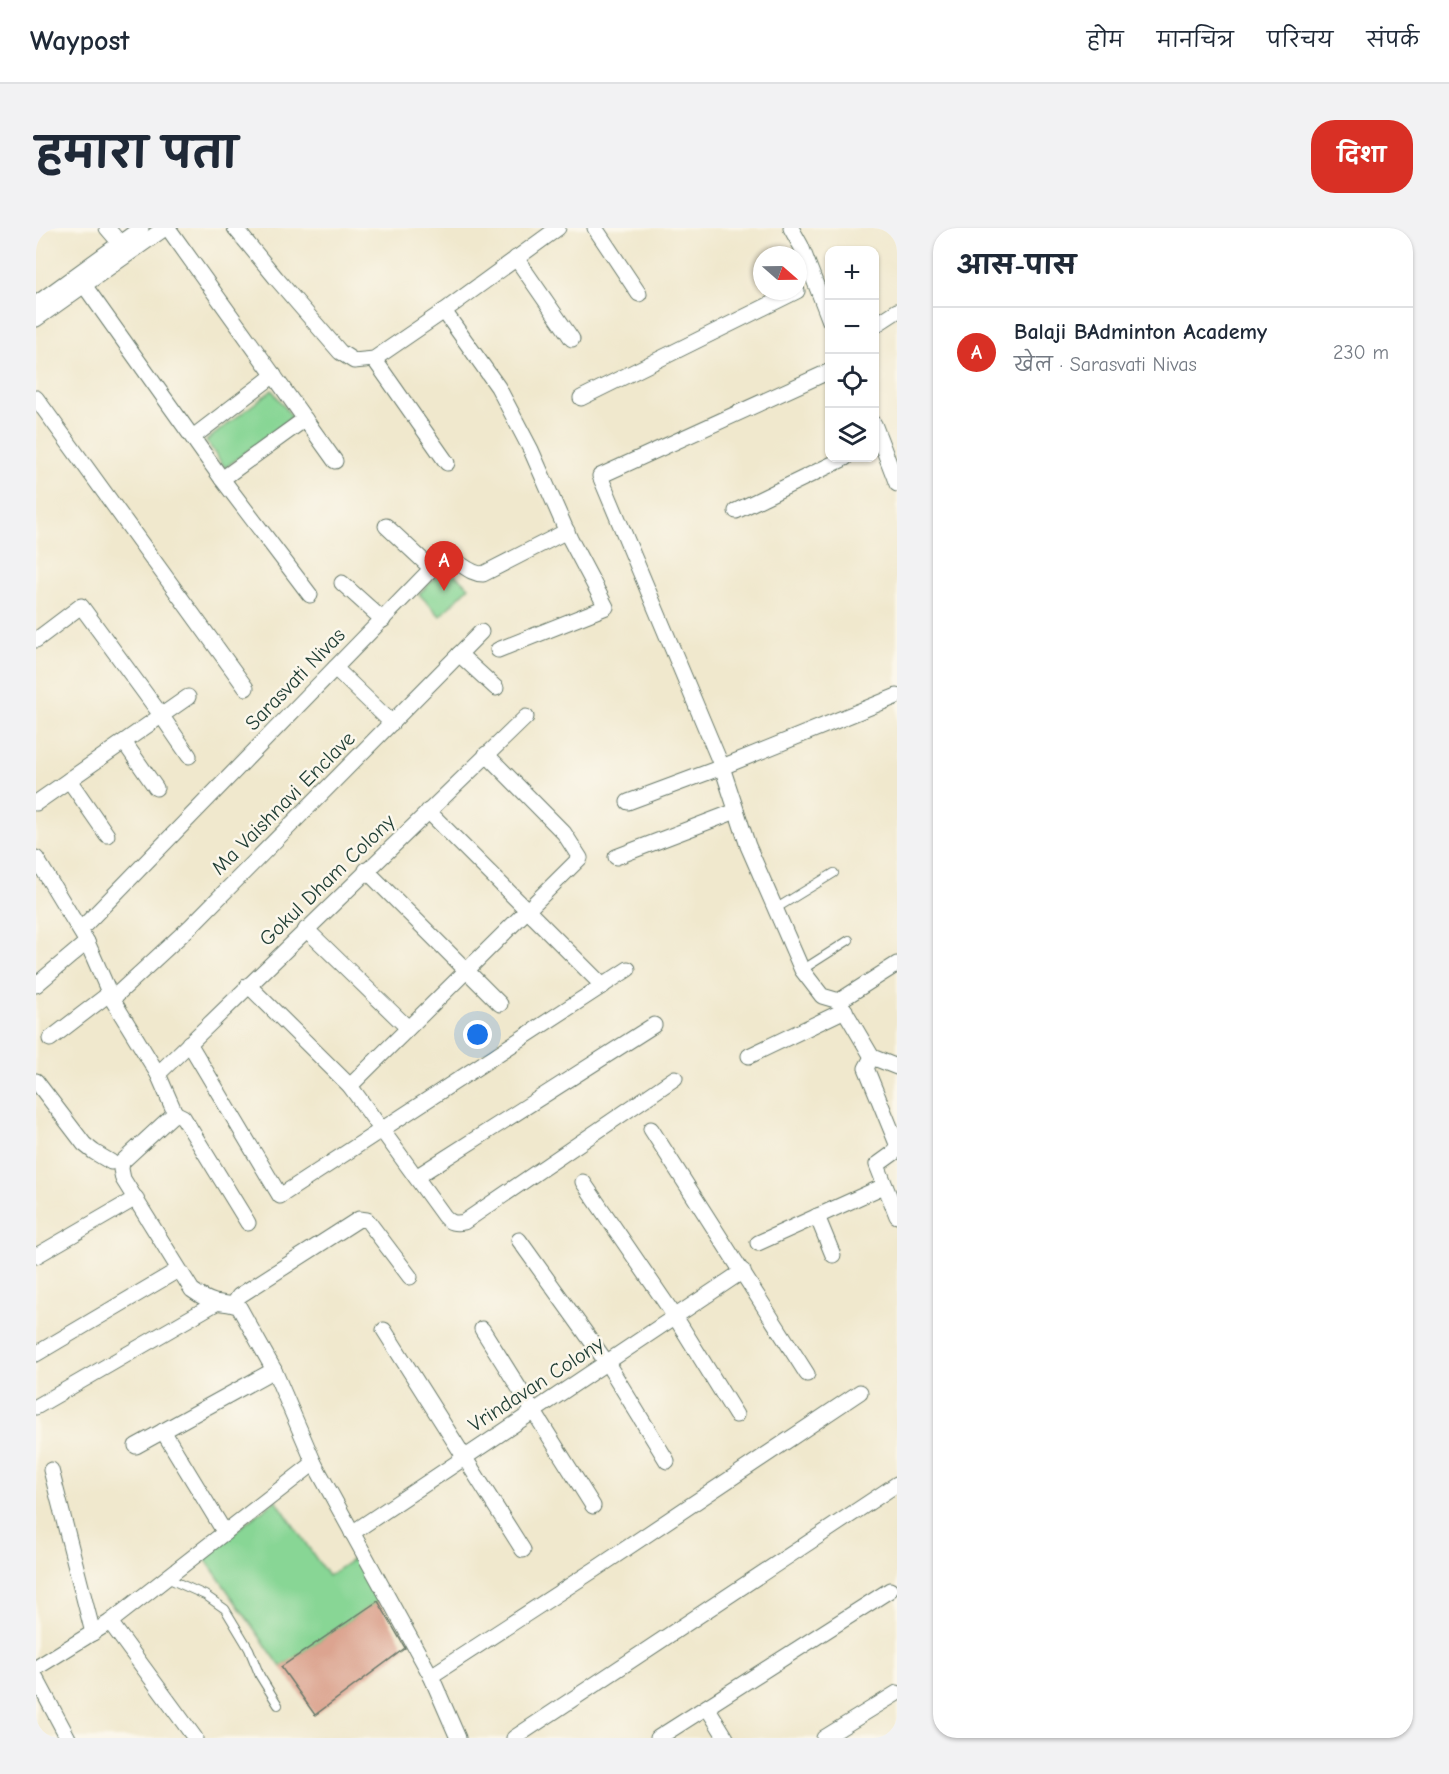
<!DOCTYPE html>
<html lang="hi">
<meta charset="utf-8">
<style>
body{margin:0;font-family:"Comic Neue","Playpen Sans Deva",sans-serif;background:#f2f2f3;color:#1f2937}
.controls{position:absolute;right:18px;top:18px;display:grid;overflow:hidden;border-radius:12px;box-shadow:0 2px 4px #0004}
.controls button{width:54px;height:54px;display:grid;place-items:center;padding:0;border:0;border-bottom:2px solid #e0e1e3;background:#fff;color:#1f2937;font:30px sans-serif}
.compass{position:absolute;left:717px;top:18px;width:54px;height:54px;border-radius:50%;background:#fff;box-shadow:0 2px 4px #0004;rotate:110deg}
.you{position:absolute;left:442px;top:807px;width:21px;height:21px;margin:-15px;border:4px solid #fff;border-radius:50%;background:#1a73e8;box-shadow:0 0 0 9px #1a73e833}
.badge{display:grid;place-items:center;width:39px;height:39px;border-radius:50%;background:#d93025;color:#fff;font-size:20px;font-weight:700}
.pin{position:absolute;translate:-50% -50px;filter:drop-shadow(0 2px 3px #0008)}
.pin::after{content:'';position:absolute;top:32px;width:21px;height:18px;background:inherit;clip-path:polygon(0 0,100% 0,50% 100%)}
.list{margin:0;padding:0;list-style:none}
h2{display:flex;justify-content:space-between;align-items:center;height:78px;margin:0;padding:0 24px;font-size:26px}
h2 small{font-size:20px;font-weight:400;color:#747a83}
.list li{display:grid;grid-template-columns:39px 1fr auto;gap:18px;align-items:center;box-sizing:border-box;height:90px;padding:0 24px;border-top:2px solid #e0e1e3}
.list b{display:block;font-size:22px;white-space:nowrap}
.list p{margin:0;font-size:20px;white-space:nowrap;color:#747a83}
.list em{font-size:20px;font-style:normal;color:#747a83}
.icon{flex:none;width:33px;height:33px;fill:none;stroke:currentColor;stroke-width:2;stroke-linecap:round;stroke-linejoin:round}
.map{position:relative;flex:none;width:861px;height:1510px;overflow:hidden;border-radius:24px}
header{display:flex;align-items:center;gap:36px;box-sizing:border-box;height:84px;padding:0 30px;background:#fff;border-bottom:2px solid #e0e1e3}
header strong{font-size:28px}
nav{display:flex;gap:33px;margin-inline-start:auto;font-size:21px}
.intro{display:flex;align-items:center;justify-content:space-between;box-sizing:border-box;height:144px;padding:0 36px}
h1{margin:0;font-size:42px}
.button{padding:15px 27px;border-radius:24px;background:#d93025;color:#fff;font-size:21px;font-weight:700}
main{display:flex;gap:36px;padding:0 36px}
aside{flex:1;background:#fff;border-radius:24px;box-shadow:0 2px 4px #0004}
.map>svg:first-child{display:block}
.green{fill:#88d695;stroke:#548a64;stroke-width:1.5}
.building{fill:#dca490}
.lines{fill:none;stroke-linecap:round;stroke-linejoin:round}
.lane-casing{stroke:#68796a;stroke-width:10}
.street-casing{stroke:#68796a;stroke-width:17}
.lane{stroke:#fff;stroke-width:8}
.street{stroke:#fff;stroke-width:15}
.labels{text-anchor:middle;stroke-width:5;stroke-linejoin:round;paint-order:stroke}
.street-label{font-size:21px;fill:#1f3d34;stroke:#fbf7ec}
</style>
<header>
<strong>Waypost</strong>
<nav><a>होम</a><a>मानचित्र</a><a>परिचय</a><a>संपर्क</a></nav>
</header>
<div class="intro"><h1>हमारा पता</h1><a class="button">दिशा</a></div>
<main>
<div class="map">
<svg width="861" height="1510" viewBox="0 0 861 1510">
<rect width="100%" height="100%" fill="#fbf7ec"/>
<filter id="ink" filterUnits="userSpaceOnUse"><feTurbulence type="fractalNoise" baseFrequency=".0167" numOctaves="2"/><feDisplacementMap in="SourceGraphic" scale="12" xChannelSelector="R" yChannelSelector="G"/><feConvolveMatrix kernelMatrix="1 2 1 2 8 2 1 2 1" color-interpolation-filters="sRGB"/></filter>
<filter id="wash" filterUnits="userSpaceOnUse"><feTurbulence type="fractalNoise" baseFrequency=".008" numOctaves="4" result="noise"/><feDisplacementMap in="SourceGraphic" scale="24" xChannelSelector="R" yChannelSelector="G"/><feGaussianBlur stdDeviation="1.35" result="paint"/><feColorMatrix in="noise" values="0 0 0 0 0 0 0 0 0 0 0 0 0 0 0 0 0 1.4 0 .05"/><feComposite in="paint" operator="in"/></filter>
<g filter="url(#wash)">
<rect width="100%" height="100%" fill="#f0e8cd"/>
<g class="green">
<path d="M236 162 256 189 189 240 170 213Z"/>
<path d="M410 339 433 359 404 388 383 366Z"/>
<path d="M240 1272 292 1348 320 1329 344 1372 245 1439 167 1328Z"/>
</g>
<g id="blocks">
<path class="building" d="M342 1373 369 1420 279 1487 245 1439Z"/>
</g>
</g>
<g filter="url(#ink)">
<use href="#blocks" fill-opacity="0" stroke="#68796a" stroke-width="1.5"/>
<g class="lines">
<defs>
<g id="lane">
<path d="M739 681 798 645"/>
<path d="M766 742 813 712"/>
<path d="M131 1350 169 1367 189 1381 213 1421 224 1448 242 1477"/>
</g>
<g id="street">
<path d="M71 0 83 14"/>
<path d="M132 0 299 233"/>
<path d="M199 0 240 50 304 124 318 133 338 131 408 83 522 0"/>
<path d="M559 0 603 66"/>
<path d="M755 0 765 18 794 93"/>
<path d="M480 30 536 111"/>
<path d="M48 57 186 251 274 367"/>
<path d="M0 76 105 0"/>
<path d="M408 83 462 159 495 222 534 311 570 379 462 422"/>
<path d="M0 91 129 0"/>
<path d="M838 98 861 83"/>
<path d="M338 131 411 235"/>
<path d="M794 143 564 248 686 539 712 618 766 742 786 768 803 773 836 829 861 839"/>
<path d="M0 170 210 460"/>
<path d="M545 170 761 63"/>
<path d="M838 196 861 256"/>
<path d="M157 209 238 147"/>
<path d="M186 251 269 191"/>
<path d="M700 283 809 230"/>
<path d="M350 298 395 340"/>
<path d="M306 355 347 392"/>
<path d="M0 412 45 378 125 487 153 528"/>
<path d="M423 426 460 460"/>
<path d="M299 440 356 495"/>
<path d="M88 514 120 560"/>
<path d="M33 552 71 607"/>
<path d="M592 574 686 539 861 468"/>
<path d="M0 575 152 469"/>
<path d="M392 583 567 758"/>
<path d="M580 629 700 583"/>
<path d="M0 630 51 714 76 771 122 846 139 885 86 934 85 941 87 951 156 1062C163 1067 170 1072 179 1074 187 1076 195 1075 203 1079L238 1142 278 1235 395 1448 422 1510"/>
<path d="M330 642 464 776"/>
<path d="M270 701 372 800"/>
<path d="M44 702 403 333 410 329C424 332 432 346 447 346L531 303"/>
<path d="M0 757 51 714"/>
<path d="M212 757 314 858 408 988C414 995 419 996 428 994L639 850"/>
<path d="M76 771 155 698 445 404"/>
<path d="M803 773 861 736"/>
<path d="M14 811 74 765"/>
<path d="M153 815 244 968 592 741"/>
<path d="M713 828 809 782"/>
<path d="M836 829 830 840 861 916"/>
<path d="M122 846 490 489"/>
<path d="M0 853 48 916 58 924 75 934"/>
<path d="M314 858 544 630 528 605 450 526"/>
<path d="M139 885 147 889 212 995"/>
<path d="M615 901 771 1146"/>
<path d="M861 920 859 924 841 937 861 988"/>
<path d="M380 949 618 797"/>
<path d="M547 954 640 1090 700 1187"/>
<path d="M781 988 797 1027"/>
<path d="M483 1012 571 1135 631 1233"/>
<path d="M722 1015 848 958"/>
<path d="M0 1028 100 970"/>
<path d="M198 1076 203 1068 323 991 331 992 374 1049"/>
<path d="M446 1101 557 1278"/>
<path d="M348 1102 487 1322"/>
<path d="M0 1126 142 1042"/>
<path d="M0 1179 180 1075"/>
<path d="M127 1203 189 1305"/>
<path d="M100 1218 238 1142"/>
<path d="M15 1242 57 1405"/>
<path d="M316 1305 707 1043"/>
<path d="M74 1394 159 1510"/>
<path d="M0 1440 74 1394 278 1235"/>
<path d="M395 1448 561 1340 824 1164"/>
<path d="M0 1450 32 1510"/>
<path d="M671 1479 690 1510"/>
<path d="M478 1510 861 1256"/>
<path d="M622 1510 854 1362"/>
<path d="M788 1510 861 1465"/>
</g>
</defs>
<use href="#lane" class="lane-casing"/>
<use href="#street" class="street-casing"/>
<use href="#lane" class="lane"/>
<use href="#street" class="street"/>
</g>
</g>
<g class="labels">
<g class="street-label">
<text transform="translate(259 451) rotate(-46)" y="7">Sarasvati Nivas</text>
<text transform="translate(247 575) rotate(-45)" y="7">Ma Vaishnavi Enclave</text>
<text transform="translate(291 652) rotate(-44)" y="7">Gokul Dham Colony</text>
<text transform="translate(500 1156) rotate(-33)" y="7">Vrindavan Colony</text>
</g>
</g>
</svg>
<div class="controls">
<button>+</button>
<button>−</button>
<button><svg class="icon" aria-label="locate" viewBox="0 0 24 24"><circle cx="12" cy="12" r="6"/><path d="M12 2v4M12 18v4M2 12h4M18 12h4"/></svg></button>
<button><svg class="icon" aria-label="layers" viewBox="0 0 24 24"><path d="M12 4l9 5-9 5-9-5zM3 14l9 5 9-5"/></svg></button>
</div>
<svg class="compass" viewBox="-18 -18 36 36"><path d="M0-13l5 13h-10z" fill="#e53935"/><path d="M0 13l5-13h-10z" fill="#747a83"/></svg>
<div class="you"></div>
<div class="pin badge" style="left:408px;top:363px">A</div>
</div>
<aside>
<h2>आस-पास<small></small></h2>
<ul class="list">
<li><span class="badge">A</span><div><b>Balaji BAdminton Academy</b><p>खेल · Sarasvati Nivas</p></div><em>230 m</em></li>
</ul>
</aside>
</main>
